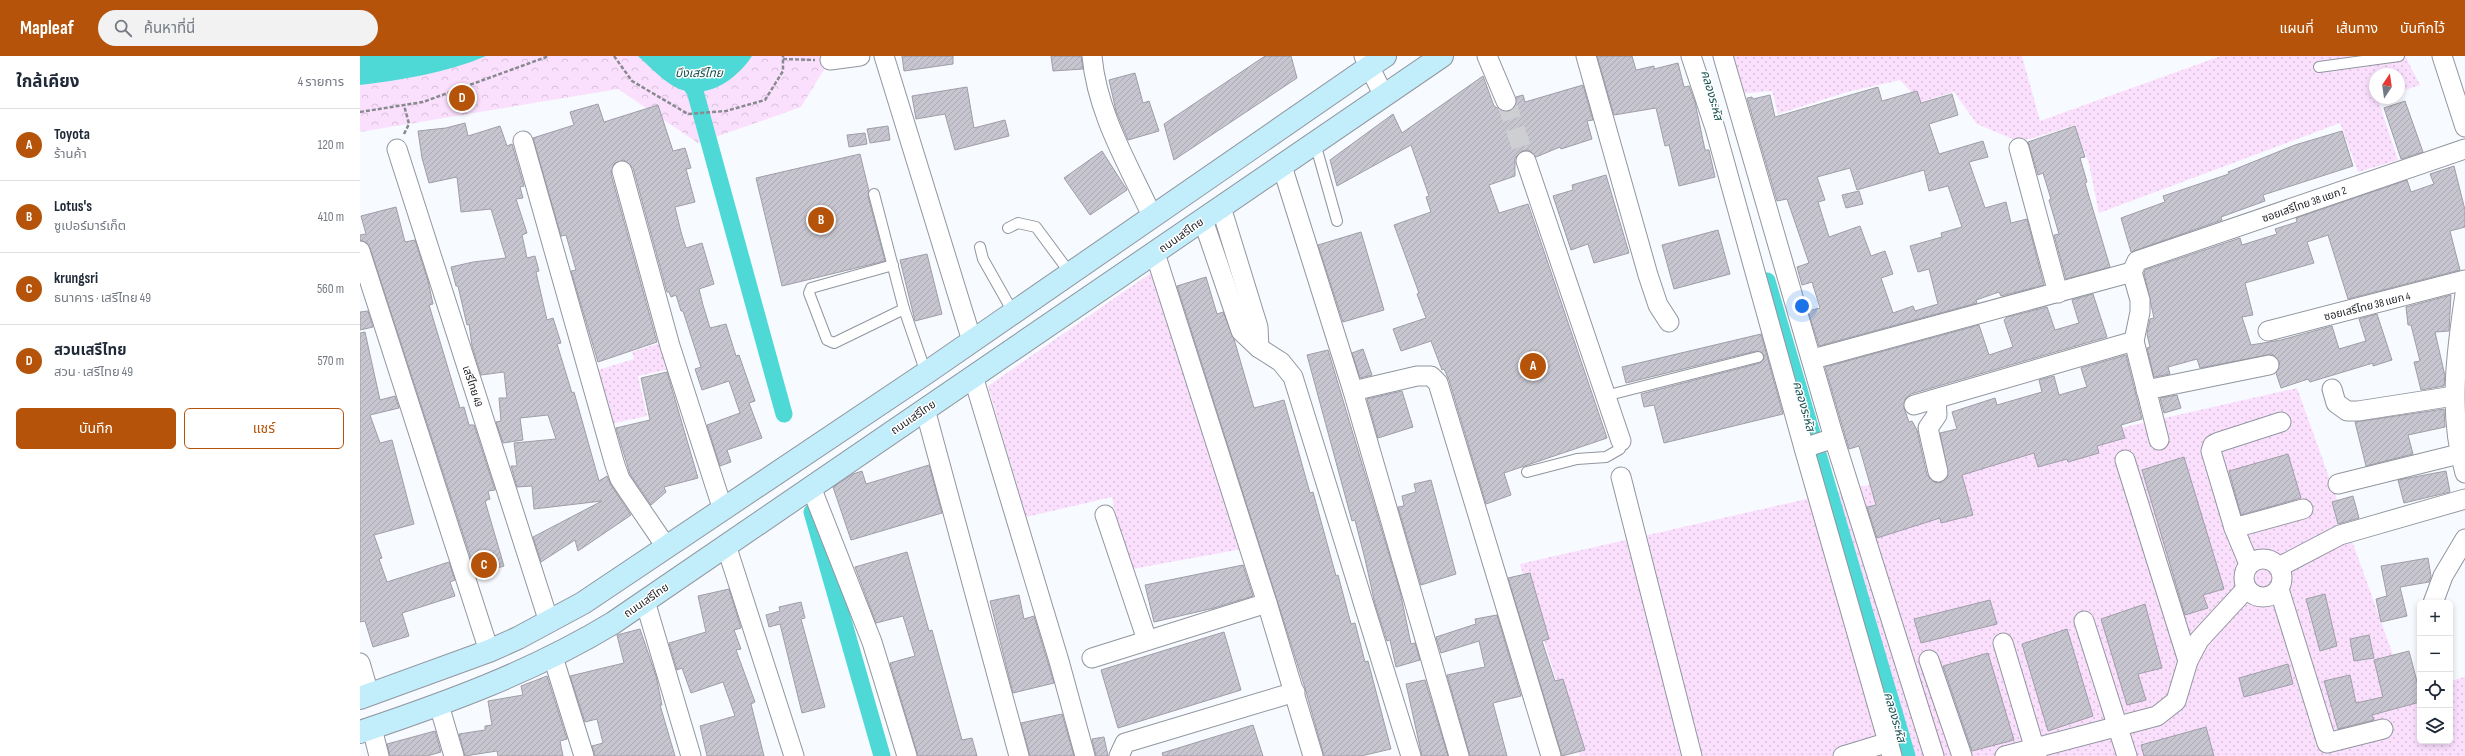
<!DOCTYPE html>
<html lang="th">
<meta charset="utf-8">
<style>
body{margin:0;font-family:"Sofia Sans Condensed","Noto Sans Thai",sans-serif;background:#f2f2f3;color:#1f2937}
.controls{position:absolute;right:12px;bottom:12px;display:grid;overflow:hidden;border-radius:6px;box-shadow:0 2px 6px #0003}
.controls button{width:36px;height:36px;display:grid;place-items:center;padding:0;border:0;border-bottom:1px solid #e0e1e3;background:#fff;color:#1f2937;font:20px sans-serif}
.compass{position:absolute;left:2009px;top:12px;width:36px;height:36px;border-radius:50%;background:#fff;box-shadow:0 2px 6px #0003;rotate:13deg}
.you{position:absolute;left:1442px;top:250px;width:14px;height:14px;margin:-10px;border:3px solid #fff;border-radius:50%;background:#1a73e8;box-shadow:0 0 0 6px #1a73e833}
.badge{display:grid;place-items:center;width:26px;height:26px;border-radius:50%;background:#b45309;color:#fff;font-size:13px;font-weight:700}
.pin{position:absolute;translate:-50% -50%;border:2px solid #fff;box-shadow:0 1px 4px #0006}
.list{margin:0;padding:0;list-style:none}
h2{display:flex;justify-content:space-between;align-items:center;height:52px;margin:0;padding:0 16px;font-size:17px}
h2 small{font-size:13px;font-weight:400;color:#747a83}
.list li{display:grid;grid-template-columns:26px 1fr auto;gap:12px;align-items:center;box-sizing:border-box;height:72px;padding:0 16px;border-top:1px solid #e0e1e3}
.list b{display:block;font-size:15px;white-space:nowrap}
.list p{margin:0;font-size:13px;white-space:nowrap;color:#747a83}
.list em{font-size:13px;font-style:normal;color:#747a83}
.actions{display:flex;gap:8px;padding:12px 16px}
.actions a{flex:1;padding:9px 0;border:1px solid #b45309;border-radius:6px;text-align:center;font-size:14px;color:#b45309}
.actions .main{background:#b45309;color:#fff}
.icon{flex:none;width:22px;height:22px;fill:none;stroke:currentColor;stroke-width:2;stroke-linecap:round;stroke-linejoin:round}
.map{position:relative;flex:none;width:2105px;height:700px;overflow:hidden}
header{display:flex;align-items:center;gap:24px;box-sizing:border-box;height:56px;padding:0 20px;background:#b45309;color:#fff}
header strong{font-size:19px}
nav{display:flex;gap:22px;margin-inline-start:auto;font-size:14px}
.search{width:280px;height:36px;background:#f2f2f3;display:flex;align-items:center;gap:10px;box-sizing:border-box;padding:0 14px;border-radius:22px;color:#747a83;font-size:15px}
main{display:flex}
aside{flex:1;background:#fff}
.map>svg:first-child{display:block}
.grass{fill:url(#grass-dots)}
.park{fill:url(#park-crowns)}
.water{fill:#4fd9d6}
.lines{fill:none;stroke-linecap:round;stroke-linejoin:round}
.canal{stroke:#4fd9d6;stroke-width:17}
.building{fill:url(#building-hatch);stroke:#9f9ea8;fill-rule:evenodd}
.street-tunnel{stroke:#cdcfd3;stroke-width:19;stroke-dasharray:19 10;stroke-linecap:butt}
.lane-casing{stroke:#91969f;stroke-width:12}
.street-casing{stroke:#91969f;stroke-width:21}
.secondary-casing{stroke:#91969f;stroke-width:24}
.path{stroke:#878a8e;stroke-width:2.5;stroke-dasharray:4 2;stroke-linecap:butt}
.lane{stroke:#fff;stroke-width:10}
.street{stroke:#fff;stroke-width:19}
.secondary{stroke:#c2edfb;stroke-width:22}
.labels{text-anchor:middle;stroke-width:3;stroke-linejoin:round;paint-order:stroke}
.street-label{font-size:11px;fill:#232529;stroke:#fff}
.water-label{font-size:12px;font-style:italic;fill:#175251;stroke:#fff}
</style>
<header>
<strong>Mapleaf</strong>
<div class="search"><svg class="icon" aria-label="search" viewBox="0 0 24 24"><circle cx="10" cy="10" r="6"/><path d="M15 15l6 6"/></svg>ค้นหาที่นี่</div>
<nav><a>แผนที่</a><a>เส้นทาง</a><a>บันทึกไว้</a></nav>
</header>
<main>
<aside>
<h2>ใกล้เคียง<small>4 รายการ</small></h2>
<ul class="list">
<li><span class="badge">A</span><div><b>Toyota</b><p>ร้านค้า</p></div><em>120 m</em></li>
<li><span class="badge">B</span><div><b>Lotus's</b><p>ซูเปอร์มาร์เก็ต</p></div><em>410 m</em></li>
<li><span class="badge">C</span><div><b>krungsri</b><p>ธนาคาร · เสรีไทย 49</p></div><em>560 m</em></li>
<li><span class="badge">D</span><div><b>สวนเสรีไทย</b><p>สวน · เสรีไทย 49</p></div><em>570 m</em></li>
</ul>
<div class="actions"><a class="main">บันทึก</a><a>แชร์</a></div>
</aside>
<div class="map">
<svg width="2105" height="700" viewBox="0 0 2105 700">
<defs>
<pattern id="grass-dots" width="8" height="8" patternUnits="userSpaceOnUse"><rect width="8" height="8" fill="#fbe0fe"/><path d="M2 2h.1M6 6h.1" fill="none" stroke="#d7c0da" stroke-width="1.8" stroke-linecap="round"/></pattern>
<pattern id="park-crowns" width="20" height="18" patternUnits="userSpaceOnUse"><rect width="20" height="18" fill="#fbe0fe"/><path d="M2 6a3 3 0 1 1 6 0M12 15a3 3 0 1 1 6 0" fill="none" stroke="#d7c0da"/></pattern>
<pattern id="building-hatch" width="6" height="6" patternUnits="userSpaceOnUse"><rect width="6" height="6" fill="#c7c6d0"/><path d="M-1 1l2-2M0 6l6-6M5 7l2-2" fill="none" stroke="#abaab3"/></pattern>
</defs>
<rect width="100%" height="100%" fill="#f7fafe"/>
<g class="grass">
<path d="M1367 0H1662L1680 65 1861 0H2045L2060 29 2039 36V18H2015V42H2022L2018 44 2038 104 1998 116 1980 67 1739 157 1729 108 1715 69 1660 86 1617 68 1594 36 1561 46 1540 24 1487 36 1418 58 1412 35 1378 38Z"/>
<path d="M795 214 882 493 767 514 752 441 666 461 628 330Z"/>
<path d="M303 286 310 313 278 320 287 360 250 368 235 315 274 303 272 296Z"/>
<path d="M1937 332 2046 635 2060 632V685H2090V625L2105 621V700H1220L1160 508Z"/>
</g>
<path class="park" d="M0 0H492L470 4 441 51 338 87 258 33 0 76Z"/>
<g class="water">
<path d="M0 0H126C86 17 42 24 0 29Z"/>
<path d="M278 0H392C377 23 348 44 319 33 304 26 290 11 278 0Z"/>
</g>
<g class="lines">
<g class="canal">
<path d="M312 0 335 35 424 358"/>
<path d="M1407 225 1547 700"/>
<path d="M452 456 522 700"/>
</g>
</g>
<g class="building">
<path d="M542 0H593V8L544 15Z"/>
<path d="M691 0H721L723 13 693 15Z"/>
<path d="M905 0H931L937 22 814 104 804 68Z"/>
<path d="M1237 0H1272L1276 14 1294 10V13L1318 7 1324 31 1329 30 1335 46 1345 94H1349L1355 121 1319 130 1309 89 1305 90 1296 52 1254 59Z"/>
<path d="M775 17 783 47 789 45 799 75 768 84 756 55 749 24Z"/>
<path d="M1123 20 1134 50 1145 56 1154 52 1156 41 1163 39 1165 46 1223 29 1233 64 1227 65 1232 83 1201 93 1200 91 1176 101 1169 94 1162 95 1155 102V120L1129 129 1139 157 1168 148 1247 382 1144 417 1151 439 1126 448 1089 324 1084 313 1082 314 1071 285 1041 295 1033 273 1066 262 1057 238 1059 237 1034 169 1071 156 1066 141 1069 140 1051 89 977 130 970 104 1033 58 1042 77Z"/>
<path d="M607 31 614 72 645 64 649 80 595 94 585 58 556 63 552 40Z"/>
<path d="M1518 31 1522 45 1557 35 1561 47 1592 38 1598 59 1569 68 1579 98 1623 85 1628 101 1609 106 1625 152 1646 146 1651 167 1667 163 1684 229 1641 240 1639 236 1616 244 1617 247 1459 290 1448 255 1460 252 1452 226 1442 229 1437 211 1449 207 1427 143 1417 145 1387 42 1392 41 1393 43 1410 39 1415 61ZM1490 112 1497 134 1564 114 1569 135 1588 130 1602 171 1581 177 1582 181 1550 190 1558 216 1569 213 1578 248 1555 255 1553 250 1533 257 1521 222 1533 218 1525 195 1511 200 1500 170 1469 181 1458 146 1465 144 1457 121Z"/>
<path d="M2045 45 2063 96 2041 103 2024 52Z"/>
<path d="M238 48 244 66 298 49 313 95 325 92 331 112 326 113 335 146 315 151 321 176 326 192 342 187 354 228 339 233 343 249 350 272 366 268 376 300 379 299 395 345 389 347 402 382 367 394 371 406 360 410 347 369 380 357 369 325 342 334 335 313 341 311 323 255H321L316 239 311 241 309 236H307L273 112 264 104 254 108 251 118 297 286 238 306 211 215 216 214 206 179 201 180 173 82 214 69 210 56Z"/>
<path d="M105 67 108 80 140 70 147 90 152 88 164 130 160 131 163 142 156 143 167 177 162 179 167 202 175 200 179 215 176 216 187 264 193 262 201 287 197 288 212 337 214 336 239 425 247 420 251 429 271 459 218 495 215 484 181 506 173 481 242 445 174 453 172 430 157 431 151 410H157L154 387 196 383 188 359 160 362 163 384 143 387 136 366 141 365 139 342H147L144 316 121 319 112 290 109 268 107 269 98 230H96L91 211 113 206 146 202 131 153 101 156 97 121 69 127 62 102 58 75 86 72Z"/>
<path d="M528 70 530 84 510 87 507 73Z"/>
<path d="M1715 70 1725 101 1720 102 1727 126 1725 127 1750 211 1706 223 1694 179 1699 178 1689 144 1691 143 1683 117 1678 119 1668 86Z"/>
<path d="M1982 75 1993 110 1903 139 1905 145 1861 161 1862 164 1771 196 1761 162 1805 146 1803 140 1869 118 1868 116 1935 89Z"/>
<path d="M505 77 507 88 489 91 487 79Z"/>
<path d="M742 95 767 134 730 159 704 122Z"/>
<path d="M500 98 509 135 508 140 525 205 422 230 396 122Z"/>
<path d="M2094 110 2105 154V171L2090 175 2100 214 1988 243 1968 179 1947 186 1954 207 1885 227 1893 259 1882 261 1891 289 1921 284 1972 270 1979 293 2006 285 1999 263 2017 258 2032 304 2013 310V307L1950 326 1948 323 1921 332 1916 317 1920 306 1912 298 1840 312 1837 303 1808 311 1810 318 1794 321 1787 292 1790 291 1787 278 1790 263 1794 262 1784 217 1785 214 1880 182 1882 189 1917 178 1915 173 1937 166 1936 162 2047 124 2051 136 2074 128 2070 118Z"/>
<path d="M1246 119 1269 197 1234 207 1228 188 1211 194 1193 140 1213 134 1212 129Z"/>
<path d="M1499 135 1503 148 1486 152 1482 139Z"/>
<path d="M36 151 45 186 55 184 68 225 73 248 69 249 100 352 104 351 109 369H114L135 434 128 435 130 443 125 445 144 510 116 518 10 192 7 187 0 184V179L6 178 1 160Z"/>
<path d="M1358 174 1370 218 1314 233 1302 189Z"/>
<path d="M1001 176 1024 254 983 266 958 189Z"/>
<path d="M567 198 582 258 555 265 540 204Z"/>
<path d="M846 221 857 258 863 256 874 283 894 352 924 344 950 437 953 436 976 520 978 519 991 568 995 567 1005 606 1008 605 1031 693 1001 700H964L945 632 817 230Z"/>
<path d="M1733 238 1747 281 1551 338 1545 343 1544 352 1549 366 1552 365 1557 374 1567 419 1574 426 1580 427 1588 420 1580 377 1597 373 1592 356 1635 342 1637 349 1682 336 1679 324 1694 320 1699 339 1727 331 1721 312 1766 299 1782 363 1761 369 1765 382 1737 390 1739 397 1708 406 1707 403 1678 411 1674 397 1602 419 1613 459 1581 467 1580 462 1517 482 1507 451 1516 449 1499 390 1489 393 1465 311 1619 269 1629 299 1653 291 1644 264 1647 261 1687 251 1695 274 1719 267 1712 244Z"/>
<path d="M2091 239 2089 275 2075 276 2085 320 2084 330 2061 334 2054 306 2060 305 2051 269H2048L2046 251Z"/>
<path d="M8 255 13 271 0 274V256Z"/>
<path d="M5 276 20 344 35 340 39 352 10 359 20 387 32 384 54 468 14 479 22 502 19 503 27 526 89 506 95 524 90 526 95 540 42 557 49 580 13 591 5 565 0 566V277Z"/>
<path d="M1401 278 1423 358 1304 387 1294 349 1284 351 1281 338 1400 307 1404 303V299L1396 295 1266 327 1262 311Z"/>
<path d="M1003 293 1012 319 1000 322 992 297Z"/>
<path d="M968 294 1040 535 1051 588 1055 587 1060 604 1036 611 1030 584 1027 585 1015 548 1005 503 995 464 992 465 947 299Z"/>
<path d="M307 316 338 422 304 431 306 436 291 449 270 418 256 372 290 364 281 322Z"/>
<path d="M1042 335 1053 371 1018 382 1007 343Z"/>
<path d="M1817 339 1821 352 1804 357 1800 342Z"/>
<path d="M2084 353 2085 371 2048 379 2053 398 2006 410 1995 366Z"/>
<path d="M1928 398 1941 442 1881 459 1869 415Z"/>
<path d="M1824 401 1864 533 1843 539 1848 552 1825 559 1782 414Z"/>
<path d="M569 409 582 457 491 484 473 431 493 418 502 415 506 428Z"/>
<path d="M2086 415 2090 436 2044 447 2038 424Z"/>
<path d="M1071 424 1096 518 1061 529 1038 451 1044 450 1042 440 1056 436 1054 428Z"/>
<path d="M1993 440 1999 462 1978 468 1972 446Z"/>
<path d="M547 496 569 575 572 574 602 684 612 682 617 700H558L530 607 555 600 543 560 516 567 495 511Z"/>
<path d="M2068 502 2071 520 2069 526 2040 531 2047 560 2021 566 2016 543 2027 540 2021 510Z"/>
<path d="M883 509 893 540 854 552 794 566 785 529Z"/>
<path d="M1170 517 1189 583 1182 585 1195 625 1203 623 1225 694 1202 700 1148 522Z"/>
<path d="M369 533 381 572 374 574 381 593 376 594 395 646 391 648 404 700H347L340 670 375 660 363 626 331 637 322 612 317 614 309 587 346 576 338 540Z"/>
<path d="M1965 538 1977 590 1960 595 1946 543Z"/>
<path d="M659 539 664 563 674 560 694 627 653 637 630 545Z"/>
<path d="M1630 544 1637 568 1561 587 1554 563Z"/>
<path d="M441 546 445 562 441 563 465 651 442 657 420 568 409 571 406 559 420 555 419 551Z"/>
<path d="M1785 548 1802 612 1778 618 1786 644 1767 649 1741 563Z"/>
<path d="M1137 559 1161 640 1133 647 1147 700H1110L1087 619 1125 611 1119 585 1081 597 1076 581 1116 568 1115 563Z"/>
<path d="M280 573 296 620 302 649H300L315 700H235L232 690 243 687 237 663 225 666 210 620 264 607 257 579Z"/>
<path d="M1707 573 1733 660 1688 675 1662 588Z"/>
<path d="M864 576 881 634 758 672 741 614Z"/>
<path d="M2009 579 2014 602 1994 605 1990 583Z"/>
<path d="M2049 595 2060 637V646L2012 659 2014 664 1978 673 1964 625 1990 619 1996 647 2023 641 2014 604Z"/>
<path d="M1628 597 1654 684 1612 695 1583 610Z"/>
<path d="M1928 608 1933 628 1884 641 1879 622Z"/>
<path d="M187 620 207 683 200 685 203 700H138L137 695 105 700 99 678 125 674V670L132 669 128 645 163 639 161 630Z"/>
<path d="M1065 624 1088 700H1062L1046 628Z"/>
<path d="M702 658 714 700H670L661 667Z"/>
<path d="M893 669 903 700H803L802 697Z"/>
<path d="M1846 671 1854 700H1784L1781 689Z"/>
<path d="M75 675 81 696 67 700H30L27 688Z"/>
<path d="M744 681 748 700H736L732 683Z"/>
</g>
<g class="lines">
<path class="street-tunnel" d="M1146 45 1166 105"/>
<defs>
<g id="lane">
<path d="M1959 11 2039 0"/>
<path d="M955 87 977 165"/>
<path d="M514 138 544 253 566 317"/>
<path d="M648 172 658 167 676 171 710 217"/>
<path d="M620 191 623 203 653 256"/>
<path d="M533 209 451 232 449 237 467 284 474 287 544 253"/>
<path d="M1245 340 1398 301"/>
<path d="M1167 416 1217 403 1246 401 1260 393 1261 385"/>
</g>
<g id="street">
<path d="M524 0 612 285"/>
<path d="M732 0C737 57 768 108 792 160"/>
<path d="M1004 0 1024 40"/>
<path d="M1127 0 1146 45"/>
<path d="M1226 0 1288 219 1298 249 1309 266"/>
<path d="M1331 0 1355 72 1444 392 1532 700"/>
<path d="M1363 0 1474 382 1574 700"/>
<path d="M2082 0 2105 71"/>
<path d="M470 4 500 0"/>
<path d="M163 85 255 409 260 423 307 492"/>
<path d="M1659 92 1698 237"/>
<path d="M37 93 189 566"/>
<path d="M1166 105 1261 385"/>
<path d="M922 110 993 335 1099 700"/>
<path d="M262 115 310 290 363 454"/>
<path d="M861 151 898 271 899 292"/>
<path d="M843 164 881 275 899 292 921 306 933 321 1051 700"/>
<path d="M0 195 129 595"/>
<path d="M795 197 907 547 953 700"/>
<path d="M2105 238C2096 298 2088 358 2105 417"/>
<path d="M1908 275 2105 224"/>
<path d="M1453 303 1772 216"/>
<path d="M613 320 699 605 725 700"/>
<path d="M1972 333 1976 347 1987 355H1998L2094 340"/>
<path d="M1786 334 1909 309"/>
<path d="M993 335 1057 320H1071L1078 327 1191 700"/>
<path d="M1576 343 1577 359 1568 372 1578 416"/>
<path d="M1554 349 1774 285"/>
<path d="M565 353 659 700"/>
<path d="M1799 384 1774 285 1780 256V244L1772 216 1777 205 2105 93"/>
<path d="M1444 392 1474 382"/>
<path d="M1765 404 1828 605"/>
<path d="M1261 421 1332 700"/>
<path d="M1978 428 2099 398"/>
<path d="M451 431 512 586 547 700"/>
<path d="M745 459 787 584"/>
<path d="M1874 472 1943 453"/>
<path d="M366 489 434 700"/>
<circle cx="1903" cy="522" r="19"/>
<path d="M1889 508 1874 472 1851 395 1853 389 1859 386 1921 366"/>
<path d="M1919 511 1980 479 2105 443"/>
<path d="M1919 533 1967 687 2023 673"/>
<path d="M285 545 331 700"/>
<path d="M2073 547 2083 520 2105 483"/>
<path d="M1724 565 1767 700"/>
<path d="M1643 587 1677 700"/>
<path d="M193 601 224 700"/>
<path d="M732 602 907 547"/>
<path d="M1569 604 1602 700"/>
<path d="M0 607 9 638"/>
<path d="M79 649 94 700"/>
<path d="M12 672 19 700"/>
<path d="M759 700 765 687 935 636"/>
<path d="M1483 700 1529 686"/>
<path d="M1645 700 1797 660 1816 645 1828 605 1839 584 1886 533"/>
</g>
<g id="secondary">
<path d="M0 642 129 595 158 582 223 547 566 317 1025 0"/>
<path d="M0 676C89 646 172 616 253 567L1082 0"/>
</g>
</defs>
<use href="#lane" class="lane-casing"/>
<use href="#street" class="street-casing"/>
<use href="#secondary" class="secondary-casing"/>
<g class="path">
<path d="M254 0 272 25 328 58 366 55 405 44 423 15V0"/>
<path d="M423 3 455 4"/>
<path d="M0 56 63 46 189 0"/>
<path d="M44 78 49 68 44 49"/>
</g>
<use href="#lane" class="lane"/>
<use href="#street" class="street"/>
<use href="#secondary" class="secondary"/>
</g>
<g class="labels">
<g class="street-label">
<text transform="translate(1944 148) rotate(-19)" y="4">ซอยเสรีไทย 38 แยก 2</text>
<text transform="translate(821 179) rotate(-35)" y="4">ถนนเสรีไทย</text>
<text transform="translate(2007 250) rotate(-14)" y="4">ซอยเสรีไทย 38 แยก 4</text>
<text transform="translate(113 330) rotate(72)" y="4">เสรีไทย 49</text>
<text transform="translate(553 361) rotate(-34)" y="4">ถนนเสรีไทย</text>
<text transform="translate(286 544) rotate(-34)" y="4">ถนนเสรีไทย</text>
</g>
<g class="water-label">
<text x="339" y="21">บึงเสรีไทย</text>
<text transform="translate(1352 39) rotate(74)" y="4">คลองระหัส</text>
<text transform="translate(1444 350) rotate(74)" y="4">คลองระหัส</text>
<text transform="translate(1535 661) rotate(74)" y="4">คลองระหัส</text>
</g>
</g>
</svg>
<div class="controls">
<button>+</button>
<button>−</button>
<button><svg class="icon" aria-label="locate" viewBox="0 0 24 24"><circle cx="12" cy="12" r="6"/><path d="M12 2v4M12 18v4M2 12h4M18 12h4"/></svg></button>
<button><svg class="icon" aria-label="layers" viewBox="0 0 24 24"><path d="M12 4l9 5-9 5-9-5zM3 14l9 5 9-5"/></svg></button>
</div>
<svg class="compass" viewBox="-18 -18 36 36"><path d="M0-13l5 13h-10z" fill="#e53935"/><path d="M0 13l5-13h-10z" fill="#747a83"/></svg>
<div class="you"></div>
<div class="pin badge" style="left:1173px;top:310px">A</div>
<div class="pin badge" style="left:461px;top:164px">B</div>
<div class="pin badge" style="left:124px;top:509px">C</div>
<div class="pin badge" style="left:102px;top:42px">D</div>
</div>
</main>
